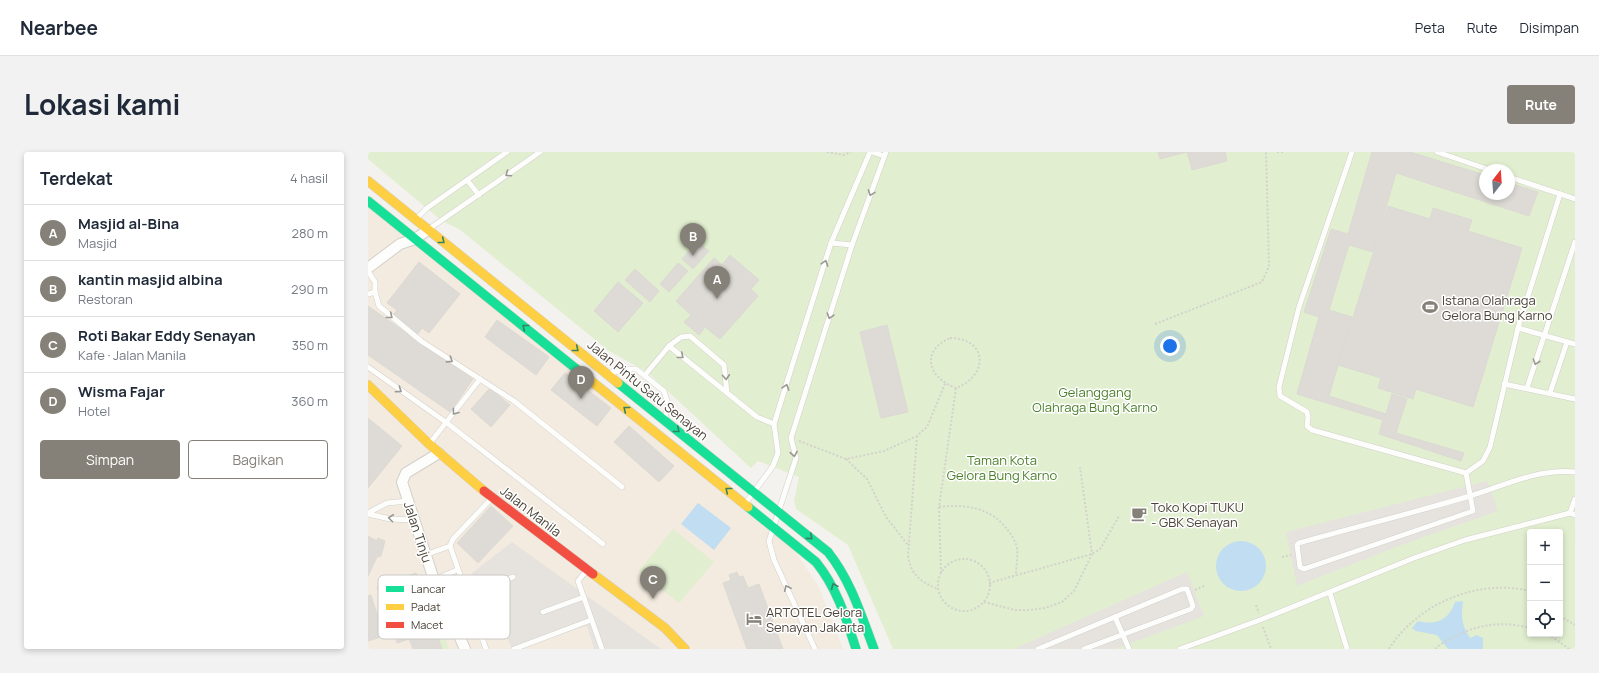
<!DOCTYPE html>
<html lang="id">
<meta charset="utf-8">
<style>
body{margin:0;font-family:Manrope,sans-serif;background:#f2f2f3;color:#1f2937}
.controls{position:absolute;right:12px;bottom:12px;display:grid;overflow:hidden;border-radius:4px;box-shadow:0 2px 6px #0003}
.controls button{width:36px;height:36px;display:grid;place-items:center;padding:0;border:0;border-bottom:1px solid #e0e1e3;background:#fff;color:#1f2937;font:20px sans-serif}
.compass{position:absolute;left:1111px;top:12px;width:36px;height:36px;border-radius:50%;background:#fff;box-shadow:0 2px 6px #0003;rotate:17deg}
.you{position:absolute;left:802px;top:194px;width:14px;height:14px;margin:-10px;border:3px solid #fff;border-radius:50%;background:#1a73e8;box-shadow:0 0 0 6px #1a73e833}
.badge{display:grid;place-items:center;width:26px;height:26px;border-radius:50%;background:#868178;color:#fff;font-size:13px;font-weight:700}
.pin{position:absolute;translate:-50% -33px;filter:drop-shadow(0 1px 2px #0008)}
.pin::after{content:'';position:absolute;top:21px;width:14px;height:12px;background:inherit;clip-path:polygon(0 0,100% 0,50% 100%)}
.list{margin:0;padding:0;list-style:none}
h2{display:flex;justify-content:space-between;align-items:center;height:52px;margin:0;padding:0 16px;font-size:17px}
h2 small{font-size:13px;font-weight:400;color:#747a83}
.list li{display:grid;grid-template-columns:26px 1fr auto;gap:12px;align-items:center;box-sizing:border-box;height:56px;padding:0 16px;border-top:1px solid #e0e1e3}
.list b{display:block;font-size:15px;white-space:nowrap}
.list p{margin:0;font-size:13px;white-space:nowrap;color:#747a83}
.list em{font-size:13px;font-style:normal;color:#747a83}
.actions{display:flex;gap:8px;padding:12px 16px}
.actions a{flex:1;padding:9px 0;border:1px solid #868178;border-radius:4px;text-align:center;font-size:14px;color:#868178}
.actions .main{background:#868178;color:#fff}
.icon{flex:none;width:22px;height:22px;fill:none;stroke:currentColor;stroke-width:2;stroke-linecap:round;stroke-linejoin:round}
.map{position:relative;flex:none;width:1207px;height:497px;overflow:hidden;border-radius:4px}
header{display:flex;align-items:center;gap:24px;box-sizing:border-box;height:56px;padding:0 20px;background:#fff;border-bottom:1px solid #e0e1e3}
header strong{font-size:19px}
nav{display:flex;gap:22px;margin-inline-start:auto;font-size:14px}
.intro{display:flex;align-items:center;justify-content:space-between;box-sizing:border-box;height:96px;padding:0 24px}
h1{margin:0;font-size:28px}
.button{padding:10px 18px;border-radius:4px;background:#868178;color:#fff;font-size:14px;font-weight:700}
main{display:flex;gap:24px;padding:0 24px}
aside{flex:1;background:#fff;border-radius:4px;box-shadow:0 2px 6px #0003}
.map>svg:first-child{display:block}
.commercial{fill:#f3ebdf}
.green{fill:#e1eecf;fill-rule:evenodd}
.parking{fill:#e6e3df}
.water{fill:#c0ddf1}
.building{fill:#dedbd6;stroke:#dcd9d4}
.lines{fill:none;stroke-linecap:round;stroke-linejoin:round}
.lane-casing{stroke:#d2d0cb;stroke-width:6}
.street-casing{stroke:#d2d0cb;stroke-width:12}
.fast-casing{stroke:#d3cfc5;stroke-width:10}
.slow-casing{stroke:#d3cfc5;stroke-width:10}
.jam-casing{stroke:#d3cfc5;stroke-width:10}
.path{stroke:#d3d2cc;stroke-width:2;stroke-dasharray:2 2;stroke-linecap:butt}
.lane{stroke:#fdfdfc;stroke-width:5}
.street{stroke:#fdfdfc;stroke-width:10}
.fast{stroke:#16e098;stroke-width:9}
.slow{stroke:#ffcf43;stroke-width:9}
.jam{stroke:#f24e42;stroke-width:9}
.oneway{stroke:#9b9791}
.oneway2{stroke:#36825f}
.labels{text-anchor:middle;stroke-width:3;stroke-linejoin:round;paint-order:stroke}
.poi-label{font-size:13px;fill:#4b4439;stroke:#fff;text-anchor:start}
.street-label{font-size:13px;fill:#4b4439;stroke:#fff}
.park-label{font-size:13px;fill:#4a7f2a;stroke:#fff}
.key{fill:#fff;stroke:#c9c7c4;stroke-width:1}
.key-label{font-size:11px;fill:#4b4439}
</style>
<header>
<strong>Nearbee</strong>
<nav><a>Peta</a><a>Rute</a><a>Disimpan</a></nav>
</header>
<div class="intro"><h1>Lokasi kami</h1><a class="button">Rute</a></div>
<main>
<aside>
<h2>Terdekat<small>4 hasil</small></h2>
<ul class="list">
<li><span class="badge">A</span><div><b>Masjid al-Bina</b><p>Masjid</p></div><em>280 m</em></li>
<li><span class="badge">B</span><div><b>kantin masjid albina</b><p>Restoran</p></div><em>290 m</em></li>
<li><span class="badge">C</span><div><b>Roti Bakar Eddy Senayan</b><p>Kafe · Jalan Manila</p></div><em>350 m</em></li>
<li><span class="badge">D</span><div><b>Wisma Fajar</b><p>Hotel</p></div><em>360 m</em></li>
</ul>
<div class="actions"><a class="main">Simpan</a><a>Bagikan</a></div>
</aside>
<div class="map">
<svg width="1207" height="497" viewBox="0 0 1207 497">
<rect width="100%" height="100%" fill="#f4f2ee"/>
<path class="commercial" d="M0 55 427 399 451 435 475 497H0Z"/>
<g class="green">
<path d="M0 0H1207V497H525L480 393 428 357 426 349 431 325 390 309 383 316 279 220 241 199 91 77 74 69 0 7ZM1117 18H1141V42H1117ZM1162 380H1192V482H1162Z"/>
<path d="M305 377 346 410 311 451 271 419Z"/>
<path d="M72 472 81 497H48L43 483Z"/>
</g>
<g class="parking">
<path d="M1119 329 1130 359 1033 393 929 434 918 380Z"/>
<path d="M144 390 293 497H226L219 474 144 496 104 421Z"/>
<path d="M819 420 836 464 747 497H646Z"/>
</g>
<g class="water">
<path d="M330 351 363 376 346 398 313 372Z"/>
<circle cx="873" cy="414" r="25"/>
<path d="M1095 449C1093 466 1093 471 1102 486L1109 483 1115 486V497H1080L1069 483 1048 479 1044 476 1050 469C1068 474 1081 468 1087 450Z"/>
</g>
<g class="building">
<path d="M790 0H819L792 7Z"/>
<path d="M819 0H857L859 9 824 18Z"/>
<path d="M1004 0H1042L1117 23V42H1141V31L1170 40 1161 64 1028 21 1005 100 981 93 961 158 984 165 961 244 1018 262 1024 242 1039 247 1028 281 1096 301 1093 309 1011 282 1015 268 929 242 951 165 936 160 963 77 980 82Z"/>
<path d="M1020 54 1062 67 1065 56 1104 68 1100 79 1154 96 1105 255 1048 237 1045 247 1010 236 1013 226 970 213Z"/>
<path d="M329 90 341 99 325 117 314 107Z"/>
<path d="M362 103 391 128 383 137 390 144 352 187 337 175 331 183 316 170 323 163 308 149 346 106 354 113Z"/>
<path d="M51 110 92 142 61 181 54 176 49 183 24 164 29 158 19 151Z"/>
<path d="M310 111 320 119 301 140 292 132Z"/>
<path d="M267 117 291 139 282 150 257 128Z"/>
<path d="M250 130 275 151 250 180 226 159Z"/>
<path d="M0 154 105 227 82 260 0 203Z"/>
<path d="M129 168 181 205 168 223 117 185Z"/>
<path d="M519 173 540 260 513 266 492 180Z"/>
<path d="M197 221 243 256 229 274 183 238Z"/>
<path d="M122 236 142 253 123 275 103 257Z"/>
<path d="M0 266 34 294 0 336Z"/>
<path d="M261 274 306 314 291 330 246 290Z"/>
<path d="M123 354 145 374 110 411 89 391Z"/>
<path d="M0 384 9 389 10 386 17 389 13 404 9 405 0 424Z"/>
<path d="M369 420 371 425 375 424 380 436 391 432 415 497H379L355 431 363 428 361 423Z"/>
<path d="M48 421 74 497H45L41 487 29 491 9 435Z"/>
<path d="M3 443 16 484 0 489V444Z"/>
</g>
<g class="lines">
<defs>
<g id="lane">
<path d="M504 0 516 4"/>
<path d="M984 0 931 155 911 235 912 244 939 260 940 265 939 274 944 278 1098 321"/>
<path d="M1069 0 1122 18"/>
<path d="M1141 25 1207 47"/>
<path d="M99 28 111 43"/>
<path d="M1192 42 1150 176 1122 295 1115 309 1098 321 1105 359 936 417 932 415 929 393 931 391C988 375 1045 361 1102 344 1136 334 1170 316 1207 320"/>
<path d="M48 67 59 56 139 0"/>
<path d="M61 77 172 0"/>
<path d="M463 91 484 93"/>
<path d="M0 119 7 130V140L11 154 53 189 146 249 254 335"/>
<path d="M0 142 7 140"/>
<path d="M1150 176 1207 192"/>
<path d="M301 194 313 185 322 184 356 213 359 241"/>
<path d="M0 215 79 271 235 392"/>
<path d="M243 221 261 217H268L296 239 300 252 297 266"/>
<path d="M277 223 301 194 389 265 406 272"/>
<path d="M1136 232 1207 247"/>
<path d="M1159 236 1207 90"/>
<path d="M1182 241 1199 190"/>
<path d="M62 291 112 227"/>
<path d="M377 352 405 314 410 301 406 272 424 214 463 91 502 0"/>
<path d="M0 361 19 351 40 349"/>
<path d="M1202 361 1207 347"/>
<path d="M0 362 22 367 46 368"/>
<path d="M57 403 82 394"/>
<path d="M219 418 210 429 234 497"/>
<path d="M66 428 89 418"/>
<path d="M962 441 979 497"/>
<path d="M99 443 145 425"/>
<path d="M175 460 216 445"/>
<path d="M747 465 761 497"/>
<path d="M118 497 82 394 85 387 123 347"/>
<path d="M146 497 223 468"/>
<path d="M447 497 406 408 401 389 428 306 423 286 484 93 518 0"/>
<path d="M670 497 814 437H819L825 454 823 457 716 497"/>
<path d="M812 497 892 468 1046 406 1097 388 1202 361 1207 363"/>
</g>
<g id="street">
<path d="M0 116 32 92 47 87 60 78"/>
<path d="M71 301 38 321 34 330 66 428 97 497"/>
</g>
<g id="fast">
<path d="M0 49 217 224"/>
<path d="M250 231 460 400C483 429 493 463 506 497"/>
<path d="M380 355 448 410C469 436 478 466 488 497"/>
</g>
<g id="slow">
<path d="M0 29 250 231"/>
<path d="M217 224 380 355"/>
<path d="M0 233 61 292 116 339"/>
<path d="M225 422 297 476 317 497"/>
</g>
<path id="jam" d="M116 339 225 422"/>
</defs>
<use href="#lane" class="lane-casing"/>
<use href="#street" class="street-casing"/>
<use href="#fast" class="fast-casing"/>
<use href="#slow" class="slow-casing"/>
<use href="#jam" class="jam-casing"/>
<g class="path">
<path d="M459 0 476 3 483 0"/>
<path d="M909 0H917"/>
<path d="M787 172 894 130 901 114 898 0"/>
<path d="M582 186C619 186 622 223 588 236 560 226 552 199 582 186Z"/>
<path d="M549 284 540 404C543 423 553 430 570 437"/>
<path d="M431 289 478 307 516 299 549 284 559 275 577 232"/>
<path d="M478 307 499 327 518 365 540 393"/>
<path d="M571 355C597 352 622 355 639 377 643 382 647 388 649 396 650 405 648 415 648 424"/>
<path d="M914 405 923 403"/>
<circle cx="596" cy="433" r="26"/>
<path d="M573 421 571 355 588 236"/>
<path d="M621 431 724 402 732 397 751 364"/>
<path d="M827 438 836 434"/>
<path d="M616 450 647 458H661L677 456 694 450 706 439 724 402 712 315"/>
<path d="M888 453 891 461"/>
<path d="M1192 464 1207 473"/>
<path d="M895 475 903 497"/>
<path d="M1180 482 1201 497"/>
<path d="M1021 497C1049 452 1110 426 1162 439"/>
<path d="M1067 497C1073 491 1079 489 1086 485 1110 472 1135 469 1162 476"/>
</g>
<use href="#lane" class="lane"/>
<use href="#street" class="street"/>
<use href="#fast" class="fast"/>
<use href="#slow" class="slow"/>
<use href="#jam" class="jam"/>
</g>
<defs><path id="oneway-chevron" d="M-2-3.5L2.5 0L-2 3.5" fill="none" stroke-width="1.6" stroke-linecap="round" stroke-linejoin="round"/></defs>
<g class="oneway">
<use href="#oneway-chevron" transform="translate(140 22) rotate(145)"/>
<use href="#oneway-chevron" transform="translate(503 41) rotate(110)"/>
<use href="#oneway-chevron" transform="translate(457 111) rotate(-72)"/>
<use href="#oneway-chevron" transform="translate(22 164) rotate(39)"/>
<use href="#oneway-chevron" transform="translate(462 164) rotate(107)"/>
<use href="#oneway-chevron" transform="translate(313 204) rotate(39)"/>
<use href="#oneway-chevron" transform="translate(82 208) rotate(33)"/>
<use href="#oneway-chevron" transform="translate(1168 210) rotate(109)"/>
<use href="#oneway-chevron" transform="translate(358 225) rotate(86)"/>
<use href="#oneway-chevron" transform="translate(418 235) rotate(-73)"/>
<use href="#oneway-chevron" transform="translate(31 238) rotate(34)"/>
<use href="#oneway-chevron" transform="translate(87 260) rotate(127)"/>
<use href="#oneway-chevron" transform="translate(426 302) rotate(80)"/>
<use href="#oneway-chevron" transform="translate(23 366) rotate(-173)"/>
<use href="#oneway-chevron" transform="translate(419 436) rotate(-115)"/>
</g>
<g class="oneway2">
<use href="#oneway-chevron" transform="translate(74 89) rotate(39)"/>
<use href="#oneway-chevron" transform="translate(157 175) rotate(-141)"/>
<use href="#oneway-chevron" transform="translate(208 197) rotate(39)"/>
<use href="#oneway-chevron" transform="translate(258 257) rotate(-141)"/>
<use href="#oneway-chevron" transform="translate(309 278) rotate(39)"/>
<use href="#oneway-chevron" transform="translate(360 338) rotate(-141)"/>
<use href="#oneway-chevron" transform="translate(442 385) rotate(40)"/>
<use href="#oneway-chevron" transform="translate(466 434) rotate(-114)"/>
</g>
<defs>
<symbol id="stadium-bare" viewBox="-9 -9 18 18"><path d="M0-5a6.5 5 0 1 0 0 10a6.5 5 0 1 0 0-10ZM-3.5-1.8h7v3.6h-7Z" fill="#868178" stroke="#fff" stroke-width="2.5" paint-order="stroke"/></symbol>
<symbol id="cafe-bare" viewBox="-9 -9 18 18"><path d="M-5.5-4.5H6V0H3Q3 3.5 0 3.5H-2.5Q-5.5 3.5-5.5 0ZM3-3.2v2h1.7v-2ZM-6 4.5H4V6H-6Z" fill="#868178" stroke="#fff" stroke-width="2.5" paint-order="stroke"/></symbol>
<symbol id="hotel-bare" viewBox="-9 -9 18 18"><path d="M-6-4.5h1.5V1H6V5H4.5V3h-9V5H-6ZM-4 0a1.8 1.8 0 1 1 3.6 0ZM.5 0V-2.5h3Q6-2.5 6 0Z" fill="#868178" stroke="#fff" stroke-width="2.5" paint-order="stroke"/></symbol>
</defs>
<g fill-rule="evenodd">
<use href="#stadium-bare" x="1051" y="144" width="22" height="22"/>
<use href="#cafe-bare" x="760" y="351" width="22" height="22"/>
<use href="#hotel-bare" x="375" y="456" width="22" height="22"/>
</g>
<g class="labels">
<g class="poi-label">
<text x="1074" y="153">Istana Olahraga<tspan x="1074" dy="15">Gelora Bung Karno</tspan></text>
<text x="783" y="360">Toko Kopi TUKU<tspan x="783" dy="15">- GBK Senayan</tspan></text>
<text x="398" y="465">ARTOTEL Gelora<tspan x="398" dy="15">Senayan Jakarta</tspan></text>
</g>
<g class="street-label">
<text transform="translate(280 238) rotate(39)" y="5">Jalan Pintu Satu Senayan</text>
<text transform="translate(163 359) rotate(38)" y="5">Jalan Manila</text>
<text transform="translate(50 380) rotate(72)" y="5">Jalan Tinju</text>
</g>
<g class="park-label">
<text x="727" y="245">Gelanggang<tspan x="727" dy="15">Olahraga Bung Karno</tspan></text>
<text x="634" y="313">Taman Kota<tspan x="634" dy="15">Gelora Bung Karno</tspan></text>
</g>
</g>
<rect x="10" y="423" width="132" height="64" rx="6" class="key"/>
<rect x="18" y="434" width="18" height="6" fill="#16e098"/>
<rect x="18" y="452" width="18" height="6" fill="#ffcf43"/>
<rect x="18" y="470" width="18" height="6" fill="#f24e42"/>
<g class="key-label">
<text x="43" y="441">Lancar</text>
<text x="43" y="459">Padat</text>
<text x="43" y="477">Macet</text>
</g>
</svg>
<div class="controls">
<button>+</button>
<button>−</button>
<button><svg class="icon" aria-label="locate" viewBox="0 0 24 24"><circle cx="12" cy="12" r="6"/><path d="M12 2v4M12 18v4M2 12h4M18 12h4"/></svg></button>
</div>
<svg class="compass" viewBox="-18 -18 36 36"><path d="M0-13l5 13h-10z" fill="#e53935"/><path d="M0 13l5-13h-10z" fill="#747a83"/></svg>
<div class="you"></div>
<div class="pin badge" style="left:349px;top:147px">A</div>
<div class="pin badge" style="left:325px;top:104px">B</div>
<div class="pin badge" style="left:285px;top:447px">C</div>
<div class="pin badge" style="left:213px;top:247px">D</div>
</div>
</main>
